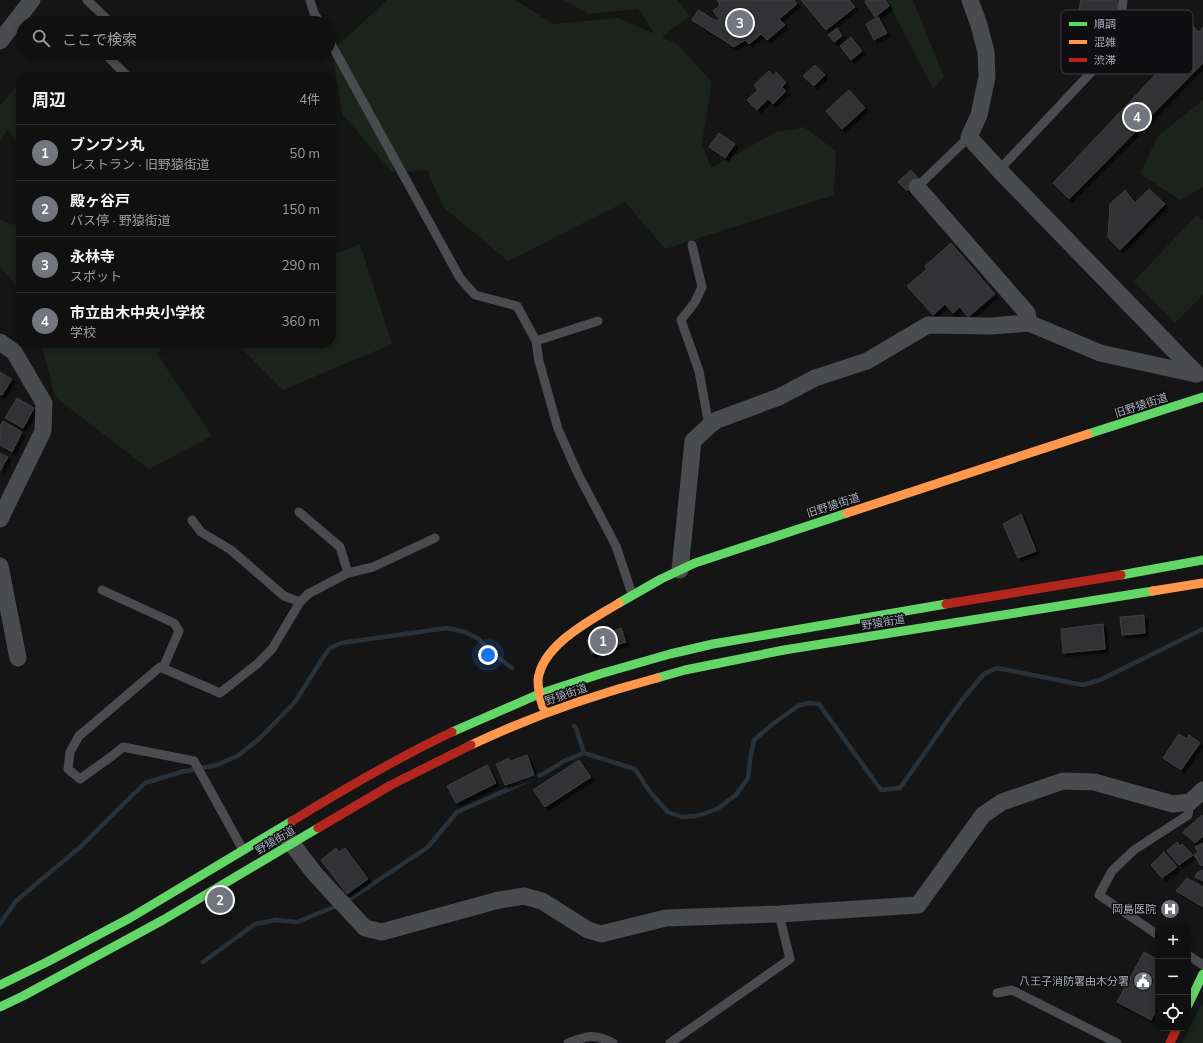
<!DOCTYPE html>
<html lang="ja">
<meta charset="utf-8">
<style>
body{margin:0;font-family:Mulish,"Noto Sans JP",sans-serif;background:#1e1e1e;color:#f1f3f6}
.controls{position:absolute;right:12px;bottom:12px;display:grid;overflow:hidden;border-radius:8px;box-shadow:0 2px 6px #0003}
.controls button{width:36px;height:36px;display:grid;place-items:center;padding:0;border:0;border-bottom:1px solid #303030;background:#101010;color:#f1f3f6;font:20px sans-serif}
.you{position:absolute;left:488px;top:655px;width:14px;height:14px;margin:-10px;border:3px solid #fff;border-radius:50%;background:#1a73e8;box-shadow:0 0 0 6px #1a73e833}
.badge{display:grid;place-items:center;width:26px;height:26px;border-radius:50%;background:#73767f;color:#fff;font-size:13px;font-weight:700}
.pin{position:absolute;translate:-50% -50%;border:2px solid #fff;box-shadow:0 1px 4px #0006}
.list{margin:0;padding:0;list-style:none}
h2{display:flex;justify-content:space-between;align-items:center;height:52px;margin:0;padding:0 16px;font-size:17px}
h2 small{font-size:13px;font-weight:400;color:#9c9d9f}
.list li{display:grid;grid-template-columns:26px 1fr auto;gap:12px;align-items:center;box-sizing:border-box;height:56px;padding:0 16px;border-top:1px solid #303030}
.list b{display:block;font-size:15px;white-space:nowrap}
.list p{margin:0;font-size:13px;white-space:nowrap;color:#9c9d9f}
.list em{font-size:13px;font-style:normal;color:#9c9d9f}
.icon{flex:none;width:22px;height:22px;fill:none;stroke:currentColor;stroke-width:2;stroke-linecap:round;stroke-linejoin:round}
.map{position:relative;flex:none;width:1203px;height:1043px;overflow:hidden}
.search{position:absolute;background:#101010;box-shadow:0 2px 6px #0003;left:16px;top:16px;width:320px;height:44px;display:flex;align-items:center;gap:10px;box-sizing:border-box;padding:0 14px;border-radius:22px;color:#9c9d9f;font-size:15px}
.panel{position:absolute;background:#101010;box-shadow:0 2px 6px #0003;left:16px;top:72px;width:320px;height:276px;border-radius:16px}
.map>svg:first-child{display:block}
.green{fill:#1b231c}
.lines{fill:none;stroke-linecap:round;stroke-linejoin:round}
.stream{stroke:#283038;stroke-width:4.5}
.building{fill:#333335;stroke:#3e3f42;filter:url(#shadow)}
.lane{stroke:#494b4e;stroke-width:9}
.street{stroke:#494b4e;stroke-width:17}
.fast{stroke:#63d668;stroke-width:9}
.slow{stroke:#ff974d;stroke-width:9}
.jam{stroke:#b3261e;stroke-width:9}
.labels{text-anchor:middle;stroke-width:3;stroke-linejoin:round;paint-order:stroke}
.street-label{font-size:11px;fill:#a5aab8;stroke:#0f0f11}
.poi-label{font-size:11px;fill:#a5aab8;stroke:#0f0f11;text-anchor:end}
.key{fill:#0f0f11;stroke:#3c3e43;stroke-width:1}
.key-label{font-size:11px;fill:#a5aab8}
</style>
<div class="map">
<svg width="1203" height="1043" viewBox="0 0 1203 1043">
<defs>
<filter id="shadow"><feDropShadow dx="3.5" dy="3.5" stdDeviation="0" flood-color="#0009"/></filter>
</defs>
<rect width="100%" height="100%" fill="#151515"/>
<g class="green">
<path d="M387 0H516L553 24 618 18 655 34 638 9 588 14 564 0H677L690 16 662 37 677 44 712 82 702 143 711 168 776 132 804 127 836 151 834 195 665 249 625 202 508 261 443 207 427 170 392 172 342 114 332 51Z"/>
<path d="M887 0H913L944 77 933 89Z"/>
<path d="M21 80V145L7 130 0 141V106Z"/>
<path d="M1203 100V187L1180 200 1140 174 1158 136Z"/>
<path d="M1197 215 1203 221V295L1175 323 1134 281Z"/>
<path d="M0 219 13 225 21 223V290L0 267Z"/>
<path d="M360 244 392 344 283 390 238 345 234 343H331V255Z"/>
<path d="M41 343H166L157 354 212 436 149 469 55 397Z"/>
<path d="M1203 1001V1043H1182Z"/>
</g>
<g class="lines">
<g class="stream">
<path d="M574 726 576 728 584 753 635 769 650 792 668 812 682 817 697 816 717 809 736 795 748 778 751 754 754 740 774 723 798 706 808 703 819 704 881 790 900 788 962 700 984 674 997 668 1083 685 1100 680 1203 629"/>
<path d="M350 899 428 847 457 812 543 774 566 760 584 753"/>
<path d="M0 924 16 901 79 848 145 783 181 772 217 765 239 755 260 738 295 702 322 659 330 648 341 643 447 628 465 632 479 639 492 653 512 668"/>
<path d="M203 962 255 924 276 920 297 922 334 907"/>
</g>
</g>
<g class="building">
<path d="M717 0H794L797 4 779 19 785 25 767 40 761 34 749 44 745 40 734 47 692 20 698 10 715 20H720L713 11 720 5Z"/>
<path d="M801 0H849L855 7 826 30Z"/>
<path d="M866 0H885L889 6 875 17 865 2Z"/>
<path d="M1081 0H1117V3L1120 6 1110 42 1106 41 1099 59 1080 53 1081 48 1071 47Z"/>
<path d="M878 17 887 33 874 40 866 24Z"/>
<path d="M1186 19 1199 32 1203 27V63L1069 199 1053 183 1173 56 1162 43Z"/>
<path d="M837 28 842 36 834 42 828 35Z"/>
<path d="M851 37 862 51 851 60 840 46Z"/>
<path d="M815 65 825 75 814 86 803 76Z"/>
<path d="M769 71 773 76 776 72 786 83 782 87 786 91 773 104 768 99 757 110 747 100 758 90 754 85Z"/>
<path d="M849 90 865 108 842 129 826 111Z"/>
<path d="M719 133 735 144 725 158 709 147Z"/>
<path d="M911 170 919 179 907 191 898 182Z"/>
<path d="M1149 189 1165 204 1120 250 1108 237 1110 204 1125 190 1135 203Z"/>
<path d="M951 243 995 294 968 317 960 307 953 313 945 304 933 315 907 286 927 269 925 266Z"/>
<path d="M0 372 12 379 2 395 0 394Z"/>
<path d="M17 398 34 408 23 428 5 418Z"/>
<path d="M3 421 22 432 12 452 0 445V426Z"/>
<path d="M0 453 8 457 0 471Z"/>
<path d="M1021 514 1036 551 1018 558 1003 524Z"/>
<path d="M1144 615 1145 633 1122 635 1120 617Z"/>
<path d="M1103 624 1105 649 1063 653 1061 629Z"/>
<path d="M621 628 626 642 591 654 587 640Z"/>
<path d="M1179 734 1187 739 1189 735 1200 743 1181 770 1163 758Z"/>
<path d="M527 755 534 775 505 785 496 764 509 758 511 761Z"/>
<path d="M579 760 591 777 545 807 533 790Z"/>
<path d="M487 765 496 783 456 803 447 786Z"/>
<path d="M1202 815 1203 816V836L1195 843 1183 832Z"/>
<path d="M1177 842 1180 846 1182 844 1193 855 1179 865 1167 851Z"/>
<path d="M1203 843V865L1201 866 1194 855 1198 852 1195 847Z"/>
<path d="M336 848 339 852 345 848 368 879 347 894 321 860Z"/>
<path d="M1164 852 1177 867 1162 878 1151 865Z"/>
<path d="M1203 870V881L1195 877 1197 873Z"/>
<path d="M1187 878 1203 887V907L1176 891Z"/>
<path d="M1144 952 1158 960V1007L1151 1020 1117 1002Z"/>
</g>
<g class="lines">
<g class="lane">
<path d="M87 0 108 20 107 23"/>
<path d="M310 0 314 13 320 23"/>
<path d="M329 40 460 278 475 295 517 306 536 341 539 361 558 429 578 474 616 546 632 594"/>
<path d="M104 53 128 77"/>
<path d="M999 170 1099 64 1111 58 1118 47 1123 0"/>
<path d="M917 187 969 137"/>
<path d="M692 245 702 287 695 302 681 320 699 371 709 426"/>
<path d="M536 341 598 321"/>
<path d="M299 512 340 547 348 573"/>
<path d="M192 520 201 532 231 550 284 596 300 602"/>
<path d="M102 590 174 623 179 631 163 668"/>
<path d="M243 850 194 761 123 747 112 756 80 779 68 769 70 752 79 736 160 667 220 693 257 664 272 649 300 602 308 594 348 573 373 567 435 538"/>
<path d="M1158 935 1099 895 1112 871 1134 850 1188 815 1190 802"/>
<path d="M1188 955 1203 965"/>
<path d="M997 993 1012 990 1117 1043"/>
<path d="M568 1043C587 1036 594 1033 613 1043"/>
<path d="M670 1043 790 959 779 914"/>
</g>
<g class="street">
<path d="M970 0 979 25 986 52 987 77 979 115 969 137 999 170 1197 374"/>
<path d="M0 41 32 0"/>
<path d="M917 187 1027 313 1029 323"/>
<path d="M0 342 14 352 44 403 43 431 0 519"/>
<path d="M0 566 18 658"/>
<path d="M680 570 693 441 709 426 717 420 779 397 815 378 867 361 928 325 991 326 1029 323 1100 353 1196 374"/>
<path d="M286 834 292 844 315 874 365 928 382 932 499 900 524 896 542 901 588 930 601 934 666 918 779 914 918 905 983 815 1002 802 1063 781 1094 782 1173 804 1190 802 1203 790"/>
</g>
<g class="fast">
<path d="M1088 434 1203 397"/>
<path d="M1121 575 1203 560"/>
<path d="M619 603 661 579 695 563 847 513"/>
<path d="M657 678 685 670 784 650 1153 591"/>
<path d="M452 732 539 694 600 674 670 654 713 644 946 604"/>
<path d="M0 985 47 962 130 918 292 821"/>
<path d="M1188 1005 1203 974"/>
<path d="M0 1007 23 996 163 920 318 828"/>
</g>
<g class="slow">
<path d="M847 513 1088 434"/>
<path d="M1153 591 1203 583"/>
<path d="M543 707C540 698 538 689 538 680 542 644 593 619 619 603"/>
<path d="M471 745C530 717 593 695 657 678"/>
</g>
<g class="jam">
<path d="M946 604 1121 575"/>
<path d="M292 821C344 789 397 758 452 732"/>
<path d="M318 828 391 785 471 745"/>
<path d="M1170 1043 1177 1028"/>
</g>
</g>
<defs>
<symbol id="hospital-disc" viewBox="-11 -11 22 22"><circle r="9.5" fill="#73767f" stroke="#0f0f11"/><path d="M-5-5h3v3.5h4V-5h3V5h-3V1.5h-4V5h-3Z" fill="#fff"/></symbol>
<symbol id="civic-disc" viewBox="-11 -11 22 22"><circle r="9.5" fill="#73767f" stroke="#0f0f11"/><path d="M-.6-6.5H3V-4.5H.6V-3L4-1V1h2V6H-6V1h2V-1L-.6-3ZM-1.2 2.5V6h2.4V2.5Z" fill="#fff"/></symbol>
</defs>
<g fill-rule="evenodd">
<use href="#hospital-disc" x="1159" y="898" width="22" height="22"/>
<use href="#civic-disc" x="1132" y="970" width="22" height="22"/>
</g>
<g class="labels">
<g class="street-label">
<text transform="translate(1141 405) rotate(-18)" y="4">旧野猿街道</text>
<text transform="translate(833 505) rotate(-18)" y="4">旧野猿街道</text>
<text transform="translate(883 622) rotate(-9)" y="4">野猿街道</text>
<text transform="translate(566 694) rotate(-19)" y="4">野猿街道</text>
<text transform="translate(275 840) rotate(-31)" y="4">野猿街道</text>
</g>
<g class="poi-label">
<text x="1156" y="913">岡島医院</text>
<text x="1129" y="985">八王子消防署由木分署</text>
</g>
</g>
<rect x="1061" y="10" width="132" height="64" rx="6" class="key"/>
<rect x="1069" y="22" width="18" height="4" fill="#63d668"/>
<rect x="1069" y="40" width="18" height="4" fill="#ff974d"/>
<rect x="1069" y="58" width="18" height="4" fill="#b3261e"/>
<g class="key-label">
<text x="1094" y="28">順調</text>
<text x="1094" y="46">混雑</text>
<text x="1094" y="64">渋滞</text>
</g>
</svg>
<div class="controls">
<button>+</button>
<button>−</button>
<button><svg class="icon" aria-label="locate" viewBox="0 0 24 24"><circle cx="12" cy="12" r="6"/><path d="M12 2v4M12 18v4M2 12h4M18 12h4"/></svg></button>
</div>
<div class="you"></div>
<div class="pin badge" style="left:603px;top:641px">1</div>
<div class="pin badge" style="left:220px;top:900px">2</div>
<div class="pin badge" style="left:740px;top:23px">3</div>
<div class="pin badge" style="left:1137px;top:117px">4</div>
<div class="search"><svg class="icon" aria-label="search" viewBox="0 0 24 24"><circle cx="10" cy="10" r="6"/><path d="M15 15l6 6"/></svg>ここで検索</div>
<section class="panel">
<h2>周辺<small>4件</small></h2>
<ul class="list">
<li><span class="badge">1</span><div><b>ブンブン丸</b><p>レストラン · 旧野猿街道</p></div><em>50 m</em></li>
<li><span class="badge">2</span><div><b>殿ヶ谷戸</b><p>バス停 · 野猿街道</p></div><em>150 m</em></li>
<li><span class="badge">3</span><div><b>永林寺</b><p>スポット</p></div><em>290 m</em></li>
<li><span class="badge">4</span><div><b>市立由木中央小学校</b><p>学校</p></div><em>360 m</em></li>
</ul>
</section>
</div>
